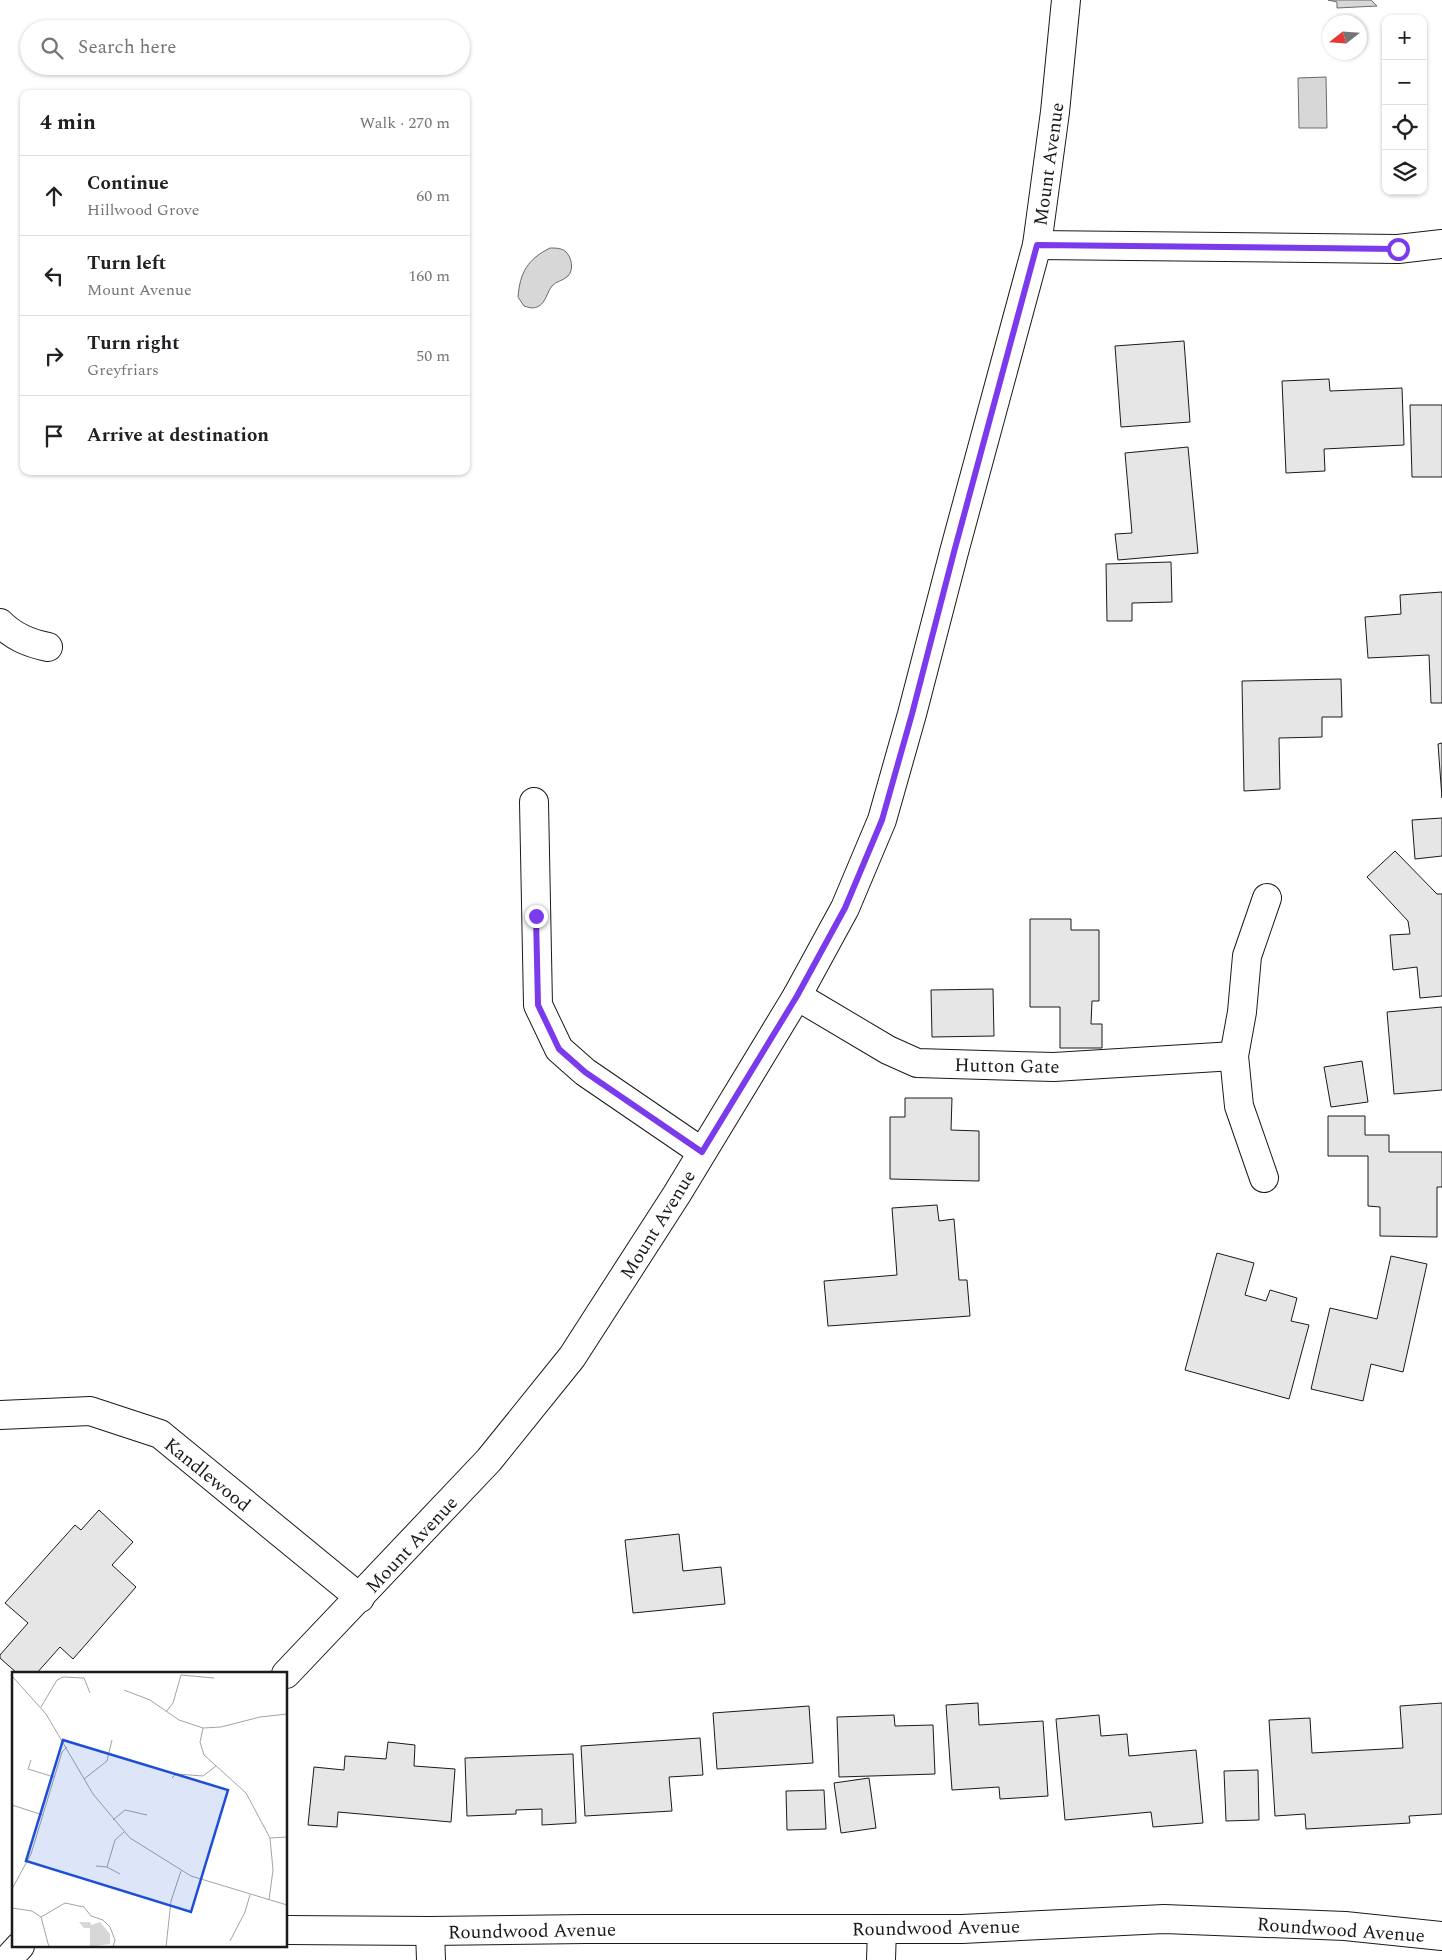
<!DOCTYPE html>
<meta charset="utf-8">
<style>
body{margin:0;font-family:Spectral,serif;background:#f6f6f6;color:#202124}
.controls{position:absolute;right:15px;top:15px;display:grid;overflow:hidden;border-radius:10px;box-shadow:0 1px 4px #0004}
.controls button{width:45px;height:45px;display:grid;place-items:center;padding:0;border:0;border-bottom:1px solid #e0e0e0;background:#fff;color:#202124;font:25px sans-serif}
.compass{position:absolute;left:1322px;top:15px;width:45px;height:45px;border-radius:50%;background:#fff;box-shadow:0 1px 4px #0004;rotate:253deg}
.stop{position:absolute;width:15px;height:15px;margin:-11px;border:4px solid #7c3aed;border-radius:50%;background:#fff}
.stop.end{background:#7c3aed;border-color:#fff;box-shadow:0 1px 5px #0008}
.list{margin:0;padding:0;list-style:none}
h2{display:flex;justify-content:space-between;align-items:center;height:65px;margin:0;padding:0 20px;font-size:21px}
h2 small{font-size:16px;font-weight:400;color:#757577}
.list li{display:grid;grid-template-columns:32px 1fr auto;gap:15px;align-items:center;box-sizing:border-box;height:80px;padding:0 20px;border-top:1px solid #e0e0e0}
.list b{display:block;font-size:19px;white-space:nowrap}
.list p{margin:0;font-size:16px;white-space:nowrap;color:#757577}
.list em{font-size:16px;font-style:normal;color:#757577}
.icon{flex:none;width:28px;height:28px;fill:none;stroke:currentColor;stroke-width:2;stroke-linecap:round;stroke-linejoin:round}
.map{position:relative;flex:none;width:1442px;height:1960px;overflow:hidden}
.search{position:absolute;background:#fff;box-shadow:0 1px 4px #0004;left:20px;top:20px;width:450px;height:55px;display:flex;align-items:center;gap:12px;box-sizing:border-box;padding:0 18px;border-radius:28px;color:#757577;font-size:19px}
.panel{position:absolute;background:#fff;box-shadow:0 1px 4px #0004;left:20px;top:90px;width:450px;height:385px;border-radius:10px}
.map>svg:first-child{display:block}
.water{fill:#d7d7d7;stroke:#6a6a6a}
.building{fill:#e6e6e6;stroke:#1a1a1a}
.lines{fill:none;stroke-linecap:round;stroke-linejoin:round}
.street-casing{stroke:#1a1a1a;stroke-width:30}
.street{stroke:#fff;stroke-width:28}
.route{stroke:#7c3aed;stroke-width:6}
.labels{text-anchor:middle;stroke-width:4;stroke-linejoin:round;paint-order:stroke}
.street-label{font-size:19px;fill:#1a1a1a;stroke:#fff}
.inset-road{fill:none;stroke:#a3a3a3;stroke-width:1}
.view{fill:#1d4ed8;fill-opacity:0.15;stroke:#1d4ed8;stroke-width:2.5}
.inset-edge{fill:none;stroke:#1a1a1a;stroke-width:2.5}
</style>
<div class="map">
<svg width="1442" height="1960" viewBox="0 0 1442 1960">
<rect width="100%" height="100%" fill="#fff"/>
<g class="water">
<path d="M1328 0H1371L1377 6 1337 8V2Z"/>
<path d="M1326 77 1327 128H1299L1298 78Z"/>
<path d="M550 248C555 248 561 248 565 251 572 257 574 270 568 276 563 281 556 281 552 286 547 292 546 302 539 306 534 309 530 308 524 306L518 297C520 272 528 259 550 248Z"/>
</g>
<g class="building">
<path d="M1184 341 1190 422 1121 427 1115 346Z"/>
<path d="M1329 379 1330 391 1402 388 1404 445 1324 449 1325 471 1286 473 1282 381Z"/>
<path d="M1410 405H1442V477H1412Z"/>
<path d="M1188 447 1198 553 1118 560 1115 534 1132 533 1125 453Z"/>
<path d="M1171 562 1172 602 1132 603V621H1107L1106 564Z"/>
<path d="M1442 592V703H1431L1429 655 1368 658 1365 617 1401 614 1400 595Z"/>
<path d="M1341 679 1342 717H1322V737L1279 738 1280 789 1244 791 1242 681Z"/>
<path d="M1442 743V798L1438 744Z"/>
<path d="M1442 818V856L1415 859 1412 820Z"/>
<path d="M1395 851 1437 894H1442V996L1420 998 1417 967 1393 970 1390 935 1410 934 1408 921 1367 877Z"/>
<path d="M1030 919H1071V930H1099V1001H1092L1091 1024H1102V1048H1060V1007H1030Z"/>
<path d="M993 989 994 1036 932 1037 931 990Z"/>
<path d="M1442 1007V1090L1394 1094 1387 1012Z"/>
<path d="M1362 1061 1368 1102 1331 1107 1324 1067Z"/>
<path d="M905 1098H952L951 1130 979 1131V1181L890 1179V1117H905Z"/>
<path d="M1328 1116H1365V1135H1389V1152H1442V1187H1437V1237L1380 1236V1207L1368 1206V1156H1328Z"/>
<path d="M937 1205 939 1221 954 1219 959 1280H967L970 1316 828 1326 824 1281 897 1275 892 1208Z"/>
<path d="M1217 1253 1254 1263 1245 1295 1266 1301 1270 1290 1297 1298 1291 1321 1309 1325 1289 1399 1185 1370Z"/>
<path d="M1391 1256 1427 1264 1403 1372 1371 1364 1363 1401 1311 1389 1330 1308 1377 1319Z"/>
<path d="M99 1510 133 1542 112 1565 136 1587 73 1659 60 1647 36 1674H18L0 1658V1655L28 1623 5 1603 75 1525 81 1530Z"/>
<path d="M679 1534 683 1571 721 1567 725 1604 633 1613 625 1540Z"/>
<path d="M978 1703 979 1725 1043 1721 1048 1796 1000 1799 999 1787 952 1790 946 1705Z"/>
<path d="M1442 1703V1814L1409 1816 1410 1823 1306 1829 1305 1814 1275 1816 1269 1720 1310 1718 1312 1753 1403 1748 1400 1706Z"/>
<path d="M809 1706 813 1763 717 1769 713 1713Z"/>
<path d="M894 1715 895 1726 933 1725 935 1774 839 1777 837 1717Z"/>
<path d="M1099 1715 1101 1736 1127 1734 1129 1756 1196 1750 1203 1823 1153 1827 1151 1812 1065 1820 1056 1719Z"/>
<path d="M700 1738 703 1775 669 1777 672 1811 585 1816 581 1746Z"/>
<path d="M388 1742 415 1745 414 1766 455 1769 451 1822 338 1812 337 1827 308 1825 314 1767 344 1770 345 1756 386 1759Z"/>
<path d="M573 1754 576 1823 542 1825V1809L516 1810V1814L467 1816 465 1758Z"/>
<path d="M1258 1770 1259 1820 1226 1821 1224 1771Z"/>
<path d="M869 1778 876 1828 841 1833 834 1783Z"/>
<path d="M824 1790 826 1829 787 1830 786 1791Z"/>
</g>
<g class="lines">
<defs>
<g id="street">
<path d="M1037 245 1398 249 1442 244"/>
<path d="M0 623C14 637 29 643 48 647"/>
<path d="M534 802 538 1005 559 1049 585 1072 702 1152"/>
<path d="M797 996 888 1050 917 1063 1054 1067 1234 1056"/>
<path d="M1264 1178 1239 1106 1234 1056 1242 1012 1247 956 1267 898"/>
<path d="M0 1415 90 1411 160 1434 360 1598"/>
<path d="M286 1674 489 1460 572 1357 677 1194 797 996 845 908 882 820 912 714 954 552 1037 245 1055 112 1066 0"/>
<path d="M286 1930 430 1931 586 1929H962L1164 1919 1345 1926 1442 1936"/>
<path d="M430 1931 431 1960"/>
<path d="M7 1960 20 1946"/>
<path d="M881 1960 882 1929"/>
</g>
</defs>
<use href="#street" class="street-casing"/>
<use href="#street" class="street"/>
</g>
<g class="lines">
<path class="route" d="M536 916 538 1005 559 1049 585 1072 702 1152 797 996 845 908 882 820 912 714 954 552 1037 245 1398 249"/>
</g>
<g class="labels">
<g class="street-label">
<text transform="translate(1048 164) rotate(-82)" y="7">Mount Avenue</text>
<text transform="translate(1007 1065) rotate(1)" y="7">Hutton Gate</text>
<text transform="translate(657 1224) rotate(-58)" y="7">Mount Avenue</text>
<text transform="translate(208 1474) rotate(39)" y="7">Kandlewood</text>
<text transform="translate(411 1544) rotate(-47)" y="7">Mount Avenue</text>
<text transform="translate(936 1927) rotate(-1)" y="7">Roundwood Avenue</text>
<text transform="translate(1341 1929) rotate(4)" y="7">Roundwood Avenue</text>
<text transform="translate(532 1930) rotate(-1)" y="7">Roundwood Avenue</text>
</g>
</g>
<g transform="translate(12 1672)">
<rect width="275" height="275" fill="#fff"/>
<path d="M67 250H78L79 253 88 250 98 262V272L78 275V256H72Z" fill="#d7d7d7"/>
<path class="inset-road" d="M0 4 34 42 81 122 118 166 179 204 275 233M112 18 138 28 167 48 191 56M29 35 45 8 51 5 72 6 78 21M154 40 161 31 169 3 202 6M19 88 16 97 42 105M160 106 164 102 191 104 204 94M72 107 95 89 100 68M0 133 31 143M101 148 113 138 135 143M258 166 275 165M84 194 95 195 108 202M95 195 103 168 112 160M0 217 19 182 50 80 55 75M257 228 261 198 258 166 234 121 192 83 188 70 191 56 209 55 248 45 275 42M0 236 20 239 29 245 37 275M29 245 53 231 72 235 79 244 91 248 98 255 103 268 101 275M218 269 233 240 238 223M154 275 159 229 169 199"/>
<path class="view" d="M51 68 216 118 179 240 14 189Z"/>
<rect width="275" height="275" class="inset-edge"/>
</g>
</svg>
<div class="controls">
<button>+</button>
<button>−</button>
<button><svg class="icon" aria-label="locate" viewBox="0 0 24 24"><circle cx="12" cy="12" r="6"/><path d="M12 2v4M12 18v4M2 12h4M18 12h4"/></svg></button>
<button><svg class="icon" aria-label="layers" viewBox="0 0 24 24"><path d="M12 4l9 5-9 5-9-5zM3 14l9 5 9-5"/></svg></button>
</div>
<svg class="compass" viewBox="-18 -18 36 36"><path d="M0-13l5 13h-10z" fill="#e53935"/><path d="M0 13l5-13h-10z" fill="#757577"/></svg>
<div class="stop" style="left:1398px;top:249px"></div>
<div class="stop end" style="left:536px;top:916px"></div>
<div class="search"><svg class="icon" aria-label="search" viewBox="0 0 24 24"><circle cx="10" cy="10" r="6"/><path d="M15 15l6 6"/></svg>Search here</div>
<section class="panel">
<h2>4 min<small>Walk · 270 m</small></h2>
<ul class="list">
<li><svg class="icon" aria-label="ahead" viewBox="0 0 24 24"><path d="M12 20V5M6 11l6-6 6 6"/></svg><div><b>Continue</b><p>Hillwood Grove</p></div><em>60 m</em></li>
<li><svg class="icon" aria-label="left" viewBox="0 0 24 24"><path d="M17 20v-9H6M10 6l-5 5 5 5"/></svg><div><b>Turn left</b><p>Mount Avenue</p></div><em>160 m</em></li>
<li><svg class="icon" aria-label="right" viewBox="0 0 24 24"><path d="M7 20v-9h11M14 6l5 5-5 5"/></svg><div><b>Turn right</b><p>Greyfriars</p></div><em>50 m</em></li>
<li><svg class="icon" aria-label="arrive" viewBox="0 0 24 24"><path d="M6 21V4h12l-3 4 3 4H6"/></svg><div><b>Arrive at destination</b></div></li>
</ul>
</section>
</div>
